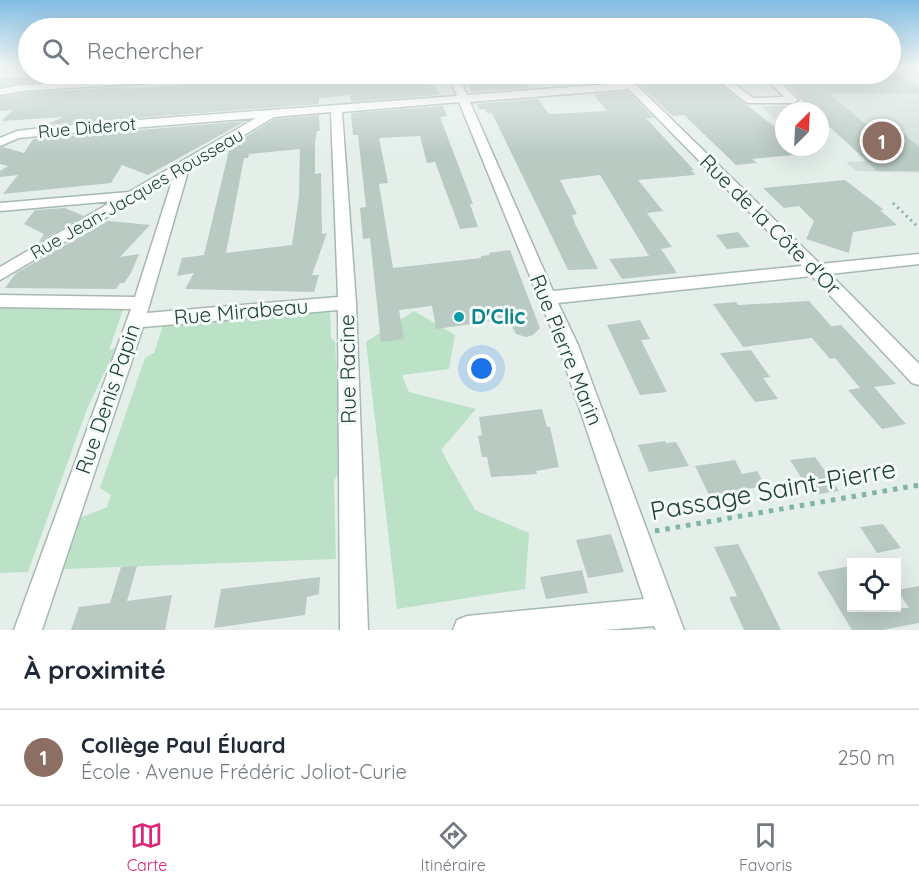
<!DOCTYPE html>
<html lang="fr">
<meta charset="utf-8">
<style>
body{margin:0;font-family:Quicksand,sans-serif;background:#f6f6f7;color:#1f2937}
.controls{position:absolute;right:18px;bottom:18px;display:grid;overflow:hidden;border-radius:0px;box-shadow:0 6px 24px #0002}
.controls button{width:54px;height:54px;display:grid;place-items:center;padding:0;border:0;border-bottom:2px solid #e0e1e3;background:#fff;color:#1f2937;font:30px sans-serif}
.compass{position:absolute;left:775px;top:102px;width:54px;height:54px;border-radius:50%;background:#fff;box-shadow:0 6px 24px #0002;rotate:24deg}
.you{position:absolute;left:482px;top:369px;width:21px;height:21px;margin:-15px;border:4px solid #fff;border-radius:50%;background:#1a73e8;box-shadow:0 0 0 9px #1a73e833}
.badge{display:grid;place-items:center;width:39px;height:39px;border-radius:50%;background:#db2777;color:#fff;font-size:20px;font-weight:700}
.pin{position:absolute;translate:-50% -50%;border:3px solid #fff;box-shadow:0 2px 6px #0006}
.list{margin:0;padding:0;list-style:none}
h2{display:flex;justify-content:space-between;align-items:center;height:78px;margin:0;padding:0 24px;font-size:26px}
h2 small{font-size:20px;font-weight:400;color:#747a83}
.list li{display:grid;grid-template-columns:39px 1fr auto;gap:18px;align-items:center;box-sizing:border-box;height:96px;padding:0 24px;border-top:2px solid #e0e1e3}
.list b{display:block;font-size:22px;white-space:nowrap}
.list p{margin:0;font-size:20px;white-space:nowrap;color:#747a83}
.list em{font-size:20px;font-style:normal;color:#747a83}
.icon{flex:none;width:33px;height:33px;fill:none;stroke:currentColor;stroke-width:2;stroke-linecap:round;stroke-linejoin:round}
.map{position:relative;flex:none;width:919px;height:630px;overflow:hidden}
.search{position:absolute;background:#fff;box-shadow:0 6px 24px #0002;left:18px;right:18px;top:18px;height:66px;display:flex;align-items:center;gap:15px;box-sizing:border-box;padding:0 21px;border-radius:33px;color:#747a83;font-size:22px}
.sheet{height:174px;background:#fff}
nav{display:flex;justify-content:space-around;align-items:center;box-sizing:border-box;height:84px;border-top:2px solid #e0e1e3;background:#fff;font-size:16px;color:#747a83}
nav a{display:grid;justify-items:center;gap:3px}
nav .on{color:#db2777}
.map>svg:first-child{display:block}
.built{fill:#d2dfd9}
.green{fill:#bbe2c7}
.building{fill:#b9cac3;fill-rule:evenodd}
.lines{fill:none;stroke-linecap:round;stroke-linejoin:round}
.minor-casing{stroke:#a6b8b2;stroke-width:3}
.path-far1{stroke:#81b5a6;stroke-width:3;stroke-dasharray:2 4;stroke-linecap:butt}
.path{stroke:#81b5a6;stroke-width:5;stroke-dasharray:4.5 6;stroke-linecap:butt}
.minor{fill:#fff;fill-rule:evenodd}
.culture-dot{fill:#0f9aa8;stroke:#f5fbf8;stroke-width:2}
.labels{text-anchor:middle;stroke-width:6;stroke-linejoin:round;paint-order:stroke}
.far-street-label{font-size:18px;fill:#21423a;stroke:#f5fbf8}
.street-label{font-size:21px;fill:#21423a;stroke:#f5fbf8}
.culture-label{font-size:21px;font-weight:bold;fill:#0d838f;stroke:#f5fbf8;text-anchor:start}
.near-street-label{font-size:26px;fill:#21423a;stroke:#f5fbf8}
</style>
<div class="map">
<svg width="919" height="630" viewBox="0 0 919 630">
<rect width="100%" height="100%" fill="#e4efea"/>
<path class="built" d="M891 69H919V173L856 171 846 162 867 161 820 119V111H784V119H774L762 106H808L772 74H890Z"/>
<g class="green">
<path d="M0 308 123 310 109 350 116 348 87 409 28 572 0 573Z"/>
<path d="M330 308 331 338 335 342 342 467 334 481 336 559 64 569 80 518 107 507 111 495 100 488 145 358 154 353 163 325Z"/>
<path d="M414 311 455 335 449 369 402 375 409 392 476 409 441 450 475 510 529 533 525 589 397 609 366 342Z"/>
</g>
<g class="building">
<path d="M71 74H120L118 77 21 83 0 87V80L6 78Z"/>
<path d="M318 74H391L393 81 428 79 430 86H436L439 95 351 102 350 95 319 98V104L46 125 63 117 2 121 12 110 0 111V97L21 93 126 87 124 89Z"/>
<path d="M478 74H499L502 78 516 77 517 79H523L530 88 471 92 466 81 482 80Z"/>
<path d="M575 74H608L619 81 584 84Z"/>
<path d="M629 74H658L663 78 708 75 784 134V147H795L804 154 752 159 757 163 736 165 684 115 672 116Z"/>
<path d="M823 74H899L919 87V94L829 93 878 135H905L919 147V171H877L820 117V111H813L777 76H825Z"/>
<path d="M628 91 654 118H646L694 170H691L695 175 638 180 663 211 647 213 672 247 661 249 677 273 622 279 609 259 649 256 600 175 560 180 577 214 572 215 575 224 598 269 568 270 492 113 488 114 485 109H479L477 104 538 99 549 114 607 111 593 94Z"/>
<path d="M443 106 447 116 440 117 473 204H470L478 227 460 229 435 162 427 163 420 136 379 138 388 183 379 184 393 268 481 258V256L490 255 489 253 510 250 540 328 533 335 526 337 516 334 508 319 436 329 432 306 399 310 404 339 381 342 370 238 363 239 360 208 366 207 358 135H353L351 113Z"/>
<path d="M319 115 320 131H317L315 143V174L321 173 322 234 327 233 312 275H319L314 292 185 289 194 273 177 276 182 258 204 255 230 146 275 119ZM300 149 299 196 292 245 226 253 244 158H248L249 154Z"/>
<path d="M246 121 148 175 122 165 111 183 3 194 18 175 0 177V171L8 166 0 164V148L3 147 24 153 33 139Z"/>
<path d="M845 180 884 210H880L897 225 853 232 849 253 806 239 814 221 799 206 784 208 763 188Z"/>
<path d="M65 208 84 216 39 242 44 234 24 224 35 210Z"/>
<path d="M108 221 150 225 120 257 139 254 131 273 124 283H120L116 289 5 288 16 273Z"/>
<path d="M738 232 750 247 727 249 716 235Z"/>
<path d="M809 301 831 326 841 325 896 384 874 387 906 424 882 429 848 390 860 388 835 358 830 359 812 338 743 347 713 304 736 302 738 305Z"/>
<path d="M640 320 650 339 641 340 667 392 640 395 607 325Z"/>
<path d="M751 350 770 377 763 378 778 399 755 402 720 353Z"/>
<path d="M542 409 547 427H550L559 467 536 471 537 474 491 477 487 457H482L478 436 482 435 479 417Z"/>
<path d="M665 441 666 443 676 442 689 466 649 472 638 445Z"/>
<path d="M815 457 839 491 812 495 790 460Z"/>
<path d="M735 460 742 474 757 471 766 486 709 495 695 466Z"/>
<path d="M883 524 901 548 877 553 860 527Z"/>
<path d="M611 534 624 572 588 578 576 540Z"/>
<path d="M738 544 750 567 781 630H744L729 597 737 596 714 547Z"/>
<path d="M137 566 127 601 172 595 165 630H71L79 607 110 603 121 567Z"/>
<path d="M852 566V608H909L897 590 919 586V623L882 630H852L817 572Z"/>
<path d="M582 570 588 593 546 599 540 577Z"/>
<path d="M320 577 319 594 307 597 305 615 214 628 221 589Z"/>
</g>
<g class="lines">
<defs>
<g id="minor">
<path d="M203 74H247L242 77 21 91 0 95V89L21 85Z"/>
<path d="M448 74H458L467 95 624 83 615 74H625L820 264 919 254V264L830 274 919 364V385L912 383 812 276 558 303 578 345 684 630H656L654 626 604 630H453L457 620 467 616 644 599 558 345 459 102 342 112 356 303 368 630H340L338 310 143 327 42 630H14L131 309 0 307V295L135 297 173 178 0 280V267L113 201 0 211V203L129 192 256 118 58 134 19 138 0 146V138L17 131 58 126 457 96ZM629 89 802 266 553 291 470 102ZM331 112 338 297 147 313 189 168 274 117Z"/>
<path d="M710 74H721L753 98 784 97 762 74H772L798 100 793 103H747Z"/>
</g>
</defs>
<use href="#minor" class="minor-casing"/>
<path class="path-far1" d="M893 203 919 228"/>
<path class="path" d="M655 531 919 485"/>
<use href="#minor" class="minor"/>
</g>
<linearGradient id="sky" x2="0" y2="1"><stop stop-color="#81bce2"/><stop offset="0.43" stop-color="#f3f8f6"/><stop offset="1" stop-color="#f3f8f6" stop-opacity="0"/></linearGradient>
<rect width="919" height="155" fill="url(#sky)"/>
<circle class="culture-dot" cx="459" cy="317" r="6"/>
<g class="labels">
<g class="far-street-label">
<text transform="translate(87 128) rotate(-5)" y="6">Rue Diderot</text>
<text transform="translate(137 194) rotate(-30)" y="6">Rue Jean-Jacques Rousseau</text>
</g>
<g class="street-label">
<text transform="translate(770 225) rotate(45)" y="7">Rue de la Côte d'Or</text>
<text transform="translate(241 312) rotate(-5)" y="7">Rue Mirabeau</text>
<text transform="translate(566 350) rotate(68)" y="7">Rue Pierre Marin</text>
<text transform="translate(348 369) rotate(-91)" y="7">Rue Racine</text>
<text transform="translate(108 399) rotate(-71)" y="7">Rue Denis Papin</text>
</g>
<g class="culture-label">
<text x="471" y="324">D'Clic</text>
</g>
<g class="near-street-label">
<text transform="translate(773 490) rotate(-10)" y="9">Passage Saint-Pierre</text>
</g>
</g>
</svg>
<div class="controls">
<button><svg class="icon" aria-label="locate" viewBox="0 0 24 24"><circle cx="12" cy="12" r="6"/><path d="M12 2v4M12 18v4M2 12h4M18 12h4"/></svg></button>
</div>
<svg class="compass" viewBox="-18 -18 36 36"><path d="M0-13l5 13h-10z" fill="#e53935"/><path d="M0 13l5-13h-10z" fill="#747a83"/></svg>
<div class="you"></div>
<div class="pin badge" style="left:882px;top:141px;background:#8d6e63">1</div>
<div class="search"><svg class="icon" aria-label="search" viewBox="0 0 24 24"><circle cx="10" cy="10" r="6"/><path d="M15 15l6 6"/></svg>Rechercher</div>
</div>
<section class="sheet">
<h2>À proximité<small></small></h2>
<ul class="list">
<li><span class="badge" style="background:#8d6e63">1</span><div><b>Collège Paul Éluard</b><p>École · Avenue Frédéric Joliot-Curie</p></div><em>250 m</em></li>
</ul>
</section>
<nav>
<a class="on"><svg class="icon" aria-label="map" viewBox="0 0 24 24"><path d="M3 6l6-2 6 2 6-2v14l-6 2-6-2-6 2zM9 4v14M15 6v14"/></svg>Carte</a>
<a><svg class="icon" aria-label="directions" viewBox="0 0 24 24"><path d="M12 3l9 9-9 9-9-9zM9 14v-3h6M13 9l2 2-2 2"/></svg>Itinéraire</a>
<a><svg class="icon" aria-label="saved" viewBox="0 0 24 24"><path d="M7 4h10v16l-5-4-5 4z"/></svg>Favoris</a>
</nav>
